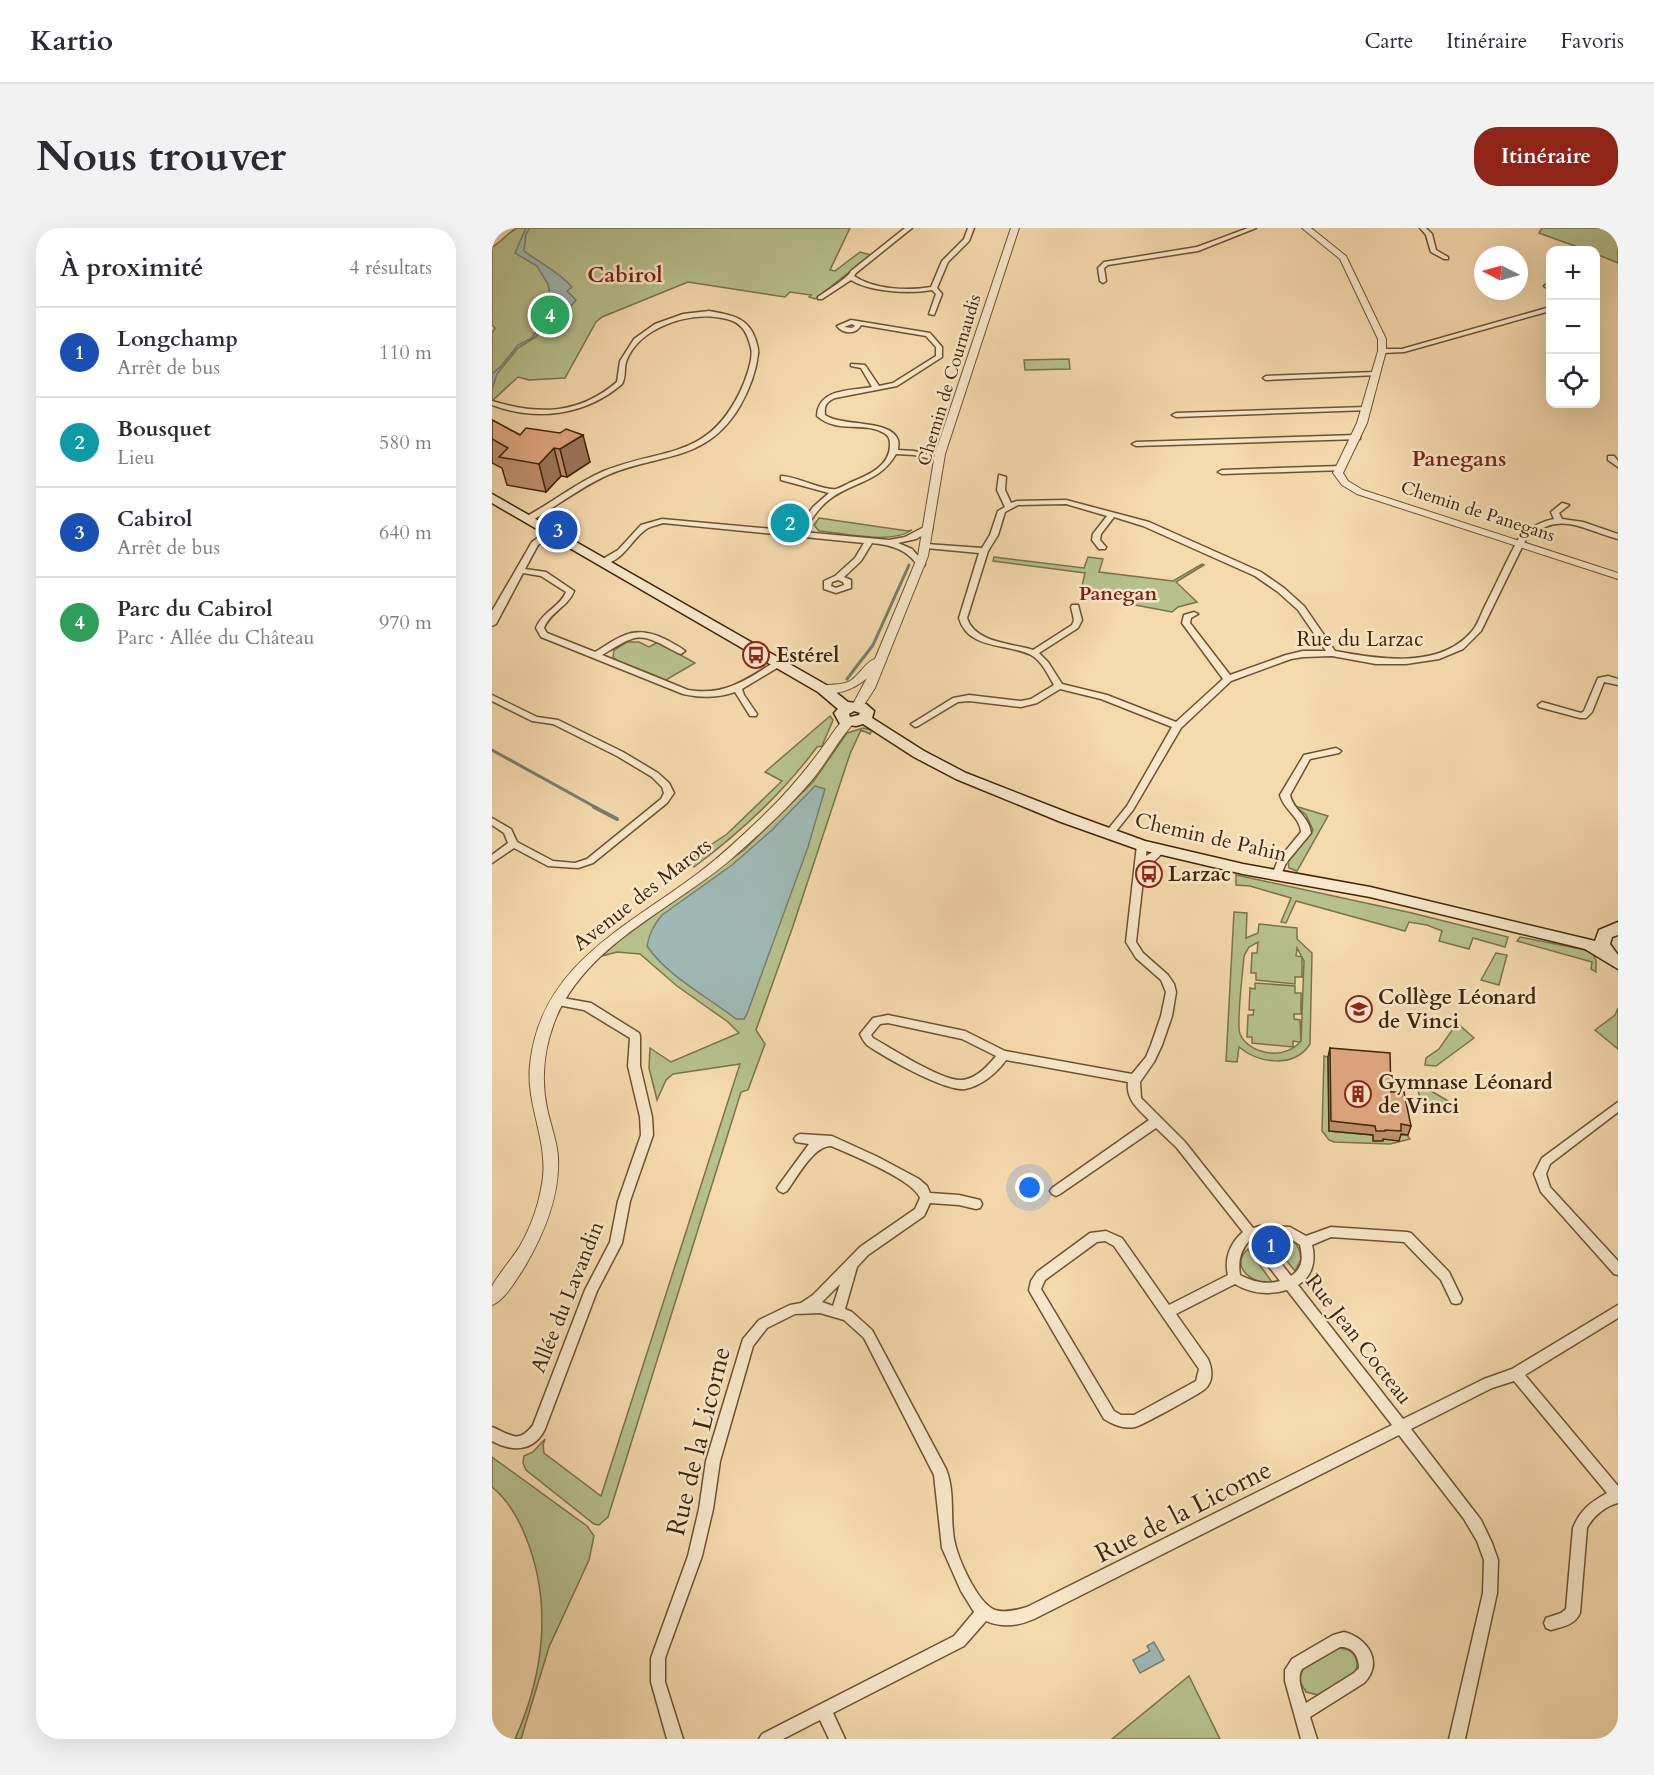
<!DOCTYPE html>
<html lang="fr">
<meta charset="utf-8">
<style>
body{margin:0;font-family:Cardo,serif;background:#f2f2f3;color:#2b2b33}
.controls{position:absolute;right:18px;top:18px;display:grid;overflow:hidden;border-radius:12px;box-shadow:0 6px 24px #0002}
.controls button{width:54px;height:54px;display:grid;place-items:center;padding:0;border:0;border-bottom:2px solid #e1e1e2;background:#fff;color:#2b2b33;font:30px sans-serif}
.compass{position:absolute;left:982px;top:18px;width:54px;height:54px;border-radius:50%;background:#fff;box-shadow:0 6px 24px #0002;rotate:276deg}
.you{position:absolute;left:538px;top:960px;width:21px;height:21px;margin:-15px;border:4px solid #fff;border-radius:50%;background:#1a73e8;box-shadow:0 0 0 9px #1a73e833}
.badge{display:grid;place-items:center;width:39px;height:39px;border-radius:50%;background:#8f2418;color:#fff;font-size:20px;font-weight:700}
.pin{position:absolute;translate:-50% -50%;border:3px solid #fff;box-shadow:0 2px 6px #0006}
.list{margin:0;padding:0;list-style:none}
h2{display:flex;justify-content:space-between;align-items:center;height:78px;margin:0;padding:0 24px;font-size:26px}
h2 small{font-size:20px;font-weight:400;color:#7c7c81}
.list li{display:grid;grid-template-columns:39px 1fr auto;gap:18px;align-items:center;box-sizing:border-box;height:90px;padding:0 24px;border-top:2px solid #e1e1e2}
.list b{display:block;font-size:22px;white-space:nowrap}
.list p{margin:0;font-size:20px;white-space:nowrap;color:#7c7c81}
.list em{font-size:20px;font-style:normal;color:#7c7c81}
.icon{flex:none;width:33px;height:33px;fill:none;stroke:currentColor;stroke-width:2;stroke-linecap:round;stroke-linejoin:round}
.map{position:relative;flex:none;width:1126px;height:1511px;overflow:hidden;border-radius:24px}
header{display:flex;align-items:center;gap:36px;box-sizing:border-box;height:84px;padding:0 30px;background:#fff;border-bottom:2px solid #e1e1e2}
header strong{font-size:28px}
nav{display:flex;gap:33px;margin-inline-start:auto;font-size:21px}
.intro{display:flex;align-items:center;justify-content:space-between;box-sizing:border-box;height:144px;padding:0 36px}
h1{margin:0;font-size:42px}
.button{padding:15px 27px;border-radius:24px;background:#8f2418;color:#fff;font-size:21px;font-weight:700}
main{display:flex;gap:36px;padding:0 36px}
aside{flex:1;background:#fff;border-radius:24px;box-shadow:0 6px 24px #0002}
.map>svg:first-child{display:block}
.green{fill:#b6c18e;stroke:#7b734a;stroke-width:1.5;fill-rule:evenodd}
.water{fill:#9fb8b4;stroke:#797d6f;stroke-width:1.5}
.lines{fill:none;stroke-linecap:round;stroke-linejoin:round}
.stream-far1{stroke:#797d6f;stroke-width:3}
.stream{stroke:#797d6f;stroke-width:4}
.minor-casing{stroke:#6d5231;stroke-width:3}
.tertiary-casing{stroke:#6d5231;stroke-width:2}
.secondary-casing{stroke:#402507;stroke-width:3}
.minor{fill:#f8e7ca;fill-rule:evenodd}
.tertiary{fill:#f8e7ca;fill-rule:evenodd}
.secondary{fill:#f8e7ca;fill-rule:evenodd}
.wall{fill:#c2906f;stroke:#402507;stroke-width:1.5}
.shaded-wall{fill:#9e765a;stroke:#402507;stroke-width:1.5}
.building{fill:#e1a881;stroke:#402507;stroke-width:1.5}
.labels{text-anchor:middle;stroke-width:5;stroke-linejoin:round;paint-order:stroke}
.far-street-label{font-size:18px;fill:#402507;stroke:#f8e7ca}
.far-quarter-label{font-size:20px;font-weight:bold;fill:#7a1f14;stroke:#f8e7ca}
.street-label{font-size:21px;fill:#402507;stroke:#f8e7ca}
.poi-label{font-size:21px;font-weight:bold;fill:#402507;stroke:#f8e7ca;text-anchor:start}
.far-district-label{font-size:22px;font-weight:bold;fill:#7a1f14;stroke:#f8e7ca}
.near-street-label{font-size:26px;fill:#402507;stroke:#f8e7ca}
</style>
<header>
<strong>Kartio</strong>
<nav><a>Carte</a><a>Itinéraire</a><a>Favoris</a></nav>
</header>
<div class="intro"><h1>Nous trouver</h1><a class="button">Itinéraire</a></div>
<main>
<aside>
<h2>À proximité<small>4 résultats</small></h2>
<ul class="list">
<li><span class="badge" style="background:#1a4fb4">1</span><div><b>Longchamp</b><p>Arrêt de bus</p></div><em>110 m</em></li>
<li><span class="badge" style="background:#0f9aa8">2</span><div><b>Bousquet</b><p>Lieu</p></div><em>580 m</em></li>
<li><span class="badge" style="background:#1a4fb4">3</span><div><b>Cabirol</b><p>Arrêt de bus</p></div><em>640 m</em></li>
<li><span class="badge" style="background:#2e9e5b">4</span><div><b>Parc du Cabirol</b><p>Parc · Allée du Château</p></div><em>970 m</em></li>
</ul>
</aside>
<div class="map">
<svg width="1126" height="1511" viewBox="0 0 1126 1511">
<rect width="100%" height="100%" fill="#f5daae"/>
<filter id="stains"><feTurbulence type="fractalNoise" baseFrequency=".00333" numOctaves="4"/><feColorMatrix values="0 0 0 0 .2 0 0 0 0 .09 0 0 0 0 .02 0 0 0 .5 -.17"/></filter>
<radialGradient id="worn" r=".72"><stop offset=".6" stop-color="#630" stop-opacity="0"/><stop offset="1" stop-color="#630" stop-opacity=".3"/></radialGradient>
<g class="green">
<path d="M25 0H358L338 42 343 43 368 24 379 27 323 71 317 69 319 67 298 64 293 69 196 54 110 89 104 94 73 150 37 152 26 149 0 173V105L3 100 0 97V19C10 14 15 5 25 0Z"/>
<path d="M1050 0H1126V35L1104 26V22H1094L1047 5Z"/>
<path d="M577 131 578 141 533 142 532 132Z"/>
<path d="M327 290 416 303 420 302C398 317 353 305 327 303L322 297Z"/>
<path d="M502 329 592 340 596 329 611 331 607 344 681 353 710 336 712 337 684 354 705 374 686 379 680 384 638 376 637 372 602 367 600 372 592 371 589 362 593 345 501 333Z"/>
<path d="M135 414H147L157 419 166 414 203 435 174 452 124 432 121 429 122 422Z"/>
<path d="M338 488 341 492 330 518 325 519C290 566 249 604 202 639L196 632 235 606 290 553 273 544Z"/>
<path d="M371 500 380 502 378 506 369 502 358 526 300 701 264 802 273 816 256 862 249 864 116 1289 107 1297 102 1296 34 1242 31 1235 32 1228 41 1224 53 1211 51 1217 52 1225 109 1268 248 836 181 846 174 852 165 872 157 840 158 820 179 834 247 805 236 794 185 758 148 726 125 724 110 728 125 714 252 622 321 554 355 505Z"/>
<path d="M803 578 836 588 805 643 797 640 796 634 821 602 814 587Z"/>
<path d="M744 647 920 685 1016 709 1013 719 981 710 977 721 947 713 950 703 935 697 917 694 913 703 804 673 794 695 789 694 799 670 758 658 744 657Z"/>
<path d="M742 684 755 685 754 710 766 705 767 696 805 700V711L820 725 818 816C802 841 766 835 747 819L745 834 734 833ZM766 714 765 725H760L759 745H764V752L803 756V749H810V729L804 728 805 720 812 733 809 814 808 792 802 791V786H809V765H803V758L763 755V761L758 760 757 782H762L761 787H756L755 809H760V815L801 819V813L808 814C801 822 790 826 779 825 767 824 753 818 748 806 744 795 751 743 752 728L757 719Z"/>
<path d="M1028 709 1099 723 1104 732V744L1099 741 1100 734 1025 713Z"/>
<path d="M1004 725 1015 727 1007 757 989 752Z"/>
<path d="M1126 780V821L1103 802 1123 787Z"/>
<path d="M965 795 982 810 944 838 933 837 934 830 947 821Z"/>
<path d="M832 828 836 829 837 903 891 908 915 907 918 911 898 916 842 914 837 912 830 903Z"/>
<path d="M929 857 963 877C950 891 926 879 926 860Z"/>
<path d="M782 1008C798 1009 808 1014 809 1031L803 1043 776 1010Z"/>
<path d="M756 1021 780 1054C762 1058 736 1038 756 1021Z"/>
<path d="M0 1229 95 1298 102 1308 97 1332 57 1419 29 1511H23C52 1446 61 1375 33 1307 26 1290 15 1271 0 1259Z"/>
<path d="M846 1420C861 1420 869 1431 863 1445L826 1467 814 1464 807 1452 811 1441Z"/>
<path d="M697 1448 728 1511H620Z"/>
</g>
<g class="water">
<path d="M34 0H38L34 6 32 23C48 35 66 43 80 59L75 63 84 72 79 78 59 87 44 109 26 120 5 146 0 162V146L9 138 26 117 40 110 55 86V74L58 66 56 56 45 38 23 25Z"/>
<path d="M323 558 333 561 316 619 255 786 252 791H244C215 768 177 750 155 718 157 706 162 696 170 687L240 637 280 602Z"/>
<path d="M662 1414 672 1432 648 1445 641 1432 658 1423 655 1418Z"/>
</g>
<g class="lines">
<g class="stream-far1">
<path d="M355 451 381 417 417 337"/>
<path d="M0 522 105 580"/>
</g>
<path class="stream" d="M102 579 125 591"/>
<defs>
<g id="minor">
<path d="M413 0H420L364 45 362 48C382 62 417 63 439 59L450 33 472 11 476 0H482L477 13 456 34 445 60 450 66 442 87 437 86 444 66 440 62C418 66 378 64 359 52L330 71H326V69C334 63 356 50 359 43Z"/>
<path d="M756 0H764L706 23 616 37 612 40 614 53 611 55 608 53 606 40 612 34 705 19Z"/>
<path d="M928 0H934L940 6 944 22 956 29V31H952L939 24 934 7Z"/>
<path d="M1055 56 1058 58V62L1052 58Z"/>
<path d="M1058 79V83L912 124 890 125 887 123 890 121H910Z"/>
<path d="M217 83C239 87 257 89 264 113 265 117 267 122 266 126 264 144 257 162 248 178 215 234 170 225 118 246 90 258 65 278 39 293H33V289C60 275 84 255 112 243 172 219 215 232 248 164 253 154 262 130 259 120 255 103 249 93 230 90 198 83 146 99 134 134 132 142 134 149 130 156 94 187 45 194 0 177V173C47 187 86 187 125 154L128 133 142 111 163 96 191 86Z"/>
<path d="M359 92 438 105 450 119V129L405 158 343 170C334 174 332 178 333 187 350 199 399 191 406 212 407 216 406 219 406 222L422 223 451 231 447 233 422 227 404 226C387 255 362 253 338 271 327 279 319 292 311 304L397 312 413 309 434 298H440V302L424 311 406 315 420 321 433 336 432 338H426C415 321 399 317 380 315L369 333 352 349 359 352V360L344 365 332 361V353L343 348 363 330 372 315 171 295C166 297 160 298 156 300 140 309 131 336 109 336V332L126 322 149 297 170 291 304 303 321 279 337 265 289 252V248C304 248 331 263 344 261 348 260 353 257 357 255 374 248 398 239 398 217 398 211 397 208 392 205 372 193 345 206 325 188 326 160 359 163 380 159L369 140 359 138V136L373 137 387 158 401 155 444 128V119L434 108 369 97C364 107 351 106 345 98ZM360 96 363 98 360 100 352 99ZM346 352 351 354 352 357 344 360 339 358 340 354Z"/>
<path d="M884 144 887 146 886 147 774 152 771 150 774 148Z"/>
<path d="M875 179 878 181 877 182 684 189 680 187 684 185Z"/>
<path d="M865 207H868V211L644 218 640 216 644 214Z"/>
<path d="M1116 228H1122L1126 233V239L1116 232Z"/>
<path d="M848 238 852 240 851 242 730 246 726 244 730 242Z"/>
<path d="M507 247 514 249 513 262 519 275 525 273 574 272 657 294 769 344 792 360 812 378 843 423C886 431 949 442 981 402 986 396 989 386 993 378 1005 355 1015 331 1028 308 1039 299 1048 294 1062 291L1059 284 1070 275 1077 277 1067 285 1070 291 1091 294 1126 306V311C1088 301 1069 282 1034 311L989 403 971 421 947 431 914 436H884L840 428 811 429 799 431 739 453 689 500 641 582 621 607 618 608 613 605 635 578 680 499 609 471 568 461 545 475 529 479 477 473 466 474 426 498 423 499 419 496 461 470 477 467 529 473 539 471 562 457C556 447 550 433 539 427 515 415 476 422 467 390L487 325 434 320 430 318 434 316 490 320 498 307 506 283 513 279 505 262ZM574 276 615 288 601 306 600 312 607 321H613L614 319 608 312 609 306 622 289 651 298 763 348 786 364 806 382 834 423H811L794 427 738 447 698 395 699 390 706 386 702 384 692 387 690 395 731 451 684 494 615 467 570 456 556 434 547 425 586 400 590 392 586 377H580L579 379 582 392 580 397 541 422C519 415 483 415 475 390L496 323 506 307 513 284 526 277Z"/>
<path d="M55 303H58L62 305 46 317 33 341 54 344 82 363C76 379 58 384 52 400L55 405 103 424C129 408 142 396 173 411 180 415 187 418 193 423L189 426 186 425C147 404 148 404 110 427L196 462C233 468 254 452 284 433H290V437L250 461 252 467 265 486 264 488H258L243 464C225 470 209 470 191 466L49 409 44 400C50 384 68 379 74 364L49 348 31 345 4 396 0 398V383L40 314Z"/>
<path d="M1116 448 1126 451V457L1112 454 1100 484 1094 490H1088L1047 479 1046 477 1050 474 1089 485 1092 483 1106 450Z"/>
<path d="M0 467 45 489 66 492 131 524 166 545 177 555 182 565 175 575 101 635 86 640 56 638 22 620 0 635V627L16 615 12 605 0 597V590L19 601 25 614 61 633 83 635 95 631 169 571 172 565 170 559 160 549 125 528 61 496 40 493 0 473Z"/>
<path d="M844 520 849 523 847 525 818 531 798 567C801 582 817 588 819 605L794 635 788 649H782L780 647 786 632 809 604C808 589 792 582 788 567L812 527Z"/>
<path d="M650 614 655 617 654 628 662 623 665 619H671L673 621C668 630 658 635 652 643L644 714 651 725 676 747 682 756 684 764 680 788 670 817 662 834 648 854 649 870 693 914 761 1000 768 998 798 999 814 1008 839 999 915 1004 919 1005 957 1044 970 1071 968 1075 964 1076 960 1075 949 1052 912 1014 839 1009 820 1017C824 1032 821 1048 806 1057L911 1191 992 1151 1020 1141 1126 1077V1090L1033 1147 1126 1258V1275C1114 1278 1101 1288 1095 1300L1088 1385C1083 1397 1070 1399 1059 1402L1054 1400 1052 1395 1054 1390 1069 1385 1074 1381 1081 1300C1088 1282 1099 1274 1115 1265L1022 1153 1000 1160 919 1201 989 1292 1000 1315 1006 1332 1005 1365 973 1511H957L991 1365 992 1332 985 1313 972 1291 907 1207 542 1391C526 1398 510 1400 494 1393L472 1418 341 1485 353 1511H337L328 1492 291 1511H267L270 1506 462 1408 482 1384 469 1363 450 1320 442 1247 372 1110 352 1092 328 1085 303 1086 275 1100 261 1118 228 1233 221 1281 210 1328 173 1430V1454L191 1511H175L159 1454V1430L196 1328 207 1281 214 1233 251 1111 267 1092 298 1077 309 1075 321 1067 368 1019 423 981 428 970C422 952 358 926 339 918 322 917 304 951 295 963L291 965 287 963 285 960 287 957 317 916 304 914 302 911 304 908 308 906 340 908 386 929 427 951 435 958 438 965 467 967 488 972 490 976 488 980 484 981 467 977 438 975 432 988 376 1027 365 1039 353 1081 360 1084 380 1102 454 1241C463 1263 458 1288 462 1311 465 1329 485 1375 503 1382 513 1385 525 1382 535 1379L900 1197 795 1062C776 1067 760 1066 743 1056L684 1086 716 1131C720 1140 722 1153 713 1161 709 1165 649 1198 643 1199 631 1201 622 1197 612 1191L539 1066 537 1062 539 1053 545 1044 598 1005 614 1003 630 1010 677 1077 736 1047C732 1031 738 1015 751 1004L685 920 664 900 568 966 564 968 560 966 558 963 560 960 657 892C646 881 634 872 636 854L514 832C505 845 489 858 473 861 454 864 392 829 375 817 372 814 370 810 368 806L381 790 396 787 473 803 513 823 640 846 654 829 659 817 669 788 674 764 669 752 644 730 634 714 645 617ZM396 795 470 811 504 828C496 838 484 851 470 852 451 854 399 820 381 810L379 807 388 796ZM768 1008 796 1009 808 1017C811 1030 811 1040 799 1048ZM613 1013 622 1018 707 1141 704 1153 642 1187H629L622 1183 549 1061 553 1052 605 1014ZM757 1013 788 1053C774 1057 761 1054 748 1047 746 1034 748 1023 757 1013ZM348 1056 341 1078 330 1074Z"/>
<path d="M65 769 99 775 147 805 148 808V838L160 889 161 907 138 973 130 1015 105 1063 53 1201C42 1224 20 1224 0 1213V1199C18 1206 26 1217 41 1197L93 1062 118 1014 126 973 149 907 148 889 136 838 138 810 92 782 61 776 60 773 61 770Z"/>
<path d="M1126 874V884L1058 936 1054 946 1058 959 1126 1033V1047L1122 1046 1049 964 1042 946 1050 930Z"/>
<path d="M852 1404C876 1410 892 1435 872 1455L818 1489 825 1511H809L793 1453V1442L800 1431 841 1407ZM848 1419C860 1418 867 1428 867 1440L862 1445 814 1475C811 1465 804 1451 810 1441Z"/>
</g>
<g id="tertiary">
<path d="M519 0H527L453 226 436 328 383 460 370 480H362L360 478 375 450C364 460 339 472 325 461 333 454 348 459 358 453 368 447 374 433 383 431L426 328 443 226Z"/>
<path d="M810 0H819L854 28 894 111V123L875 195 851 245 856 253 871 262 1126 345V351L865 266 850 257 841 245 865 195 886 123V111L848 31Z"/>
<path d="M356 490 362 494 360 497C345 514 335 534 320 552 298 578 272 602 246 625 186 680 93 714 62 795 52 822 49 852 55 880 58 896 65 912 66 929 68 968 52 1006 32 1040 24 1052 13 1072 0 1077 0 1072 0 1064 0 1059 2 1052 23 1027 28 1018 40 997 48 973 51 949 55 910 34 876 38 837 48 737 135 699 205 646 228 629 249 609 270 589 296 564 317 539 338 509 342 503 348 493 356 490Z"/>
</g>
<path id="secondary" d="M0 266 336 458 356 474 374 476 382 483 380 490 432 523 474 545 579 586 653 613 751 636 878 659 1103 713 1107 702 1126 694V707L1120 709 1118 716 1126 727V741L1093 721 1077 717 878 669 751 646 645 621 569 594 464 551 422 529 371 496 364 498 348 496 342 485 346 481 326 464 0 275ZM362 483 368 485 367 487 358 489 357 486Z"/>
</defs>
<use href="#minor" class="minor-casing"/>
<use href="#tertiary" class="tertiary-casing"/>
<use href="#secondary" class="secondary-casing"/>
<use href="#minor" class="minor"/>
<use href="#tertiary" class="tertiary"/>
<use href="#secondary" class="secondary"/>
</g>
<g class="wall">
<path d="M0 192 28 207 68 205 98 234 75 249 69 248 54 264 15 257 10 240 0 235Z"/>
<path d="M838 820 919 898 916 907 909 906 907 913 891 911V913H881V907L837 903 836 829Z"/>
</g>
<g class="shaded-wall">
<path d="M91 207 98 234 75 249 68 221Z"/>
<path d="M62 220 69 248 54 264 47 236Z"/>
</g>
<g class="building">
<path d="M0 192 28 207 34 200 68 205 74 201 91 207 68 221 62 220 47 236 7 229 16 220 0 211Z"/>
<path d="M838 820 898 825 899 864H912L919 898 909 896V903L893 902V903H884L883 898 839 893Z"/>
</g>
<defs>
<symbol id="bus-ring" viewBox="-11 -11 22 22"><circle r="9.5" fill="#f8e7ca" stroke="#8f2418" stroke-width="1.5"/><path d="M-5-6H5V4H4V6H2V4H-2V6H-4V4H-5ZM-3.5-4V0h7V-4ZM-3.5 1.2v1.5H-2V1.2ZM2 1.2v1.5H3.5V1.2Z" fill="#8f2418"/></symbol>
<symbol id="school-ring" viewBox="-11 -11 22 22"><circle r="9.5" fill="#f8e7ca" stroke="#8f2418" stroke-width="1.5"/><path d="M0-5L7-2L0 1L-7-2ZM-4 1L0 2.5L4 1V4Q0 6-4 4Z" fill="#8f2418"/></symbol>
<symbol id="building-ring" viewBox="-11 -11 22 22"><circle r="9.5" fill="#f8e7ca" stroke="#8f2418" stroke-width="1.5"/><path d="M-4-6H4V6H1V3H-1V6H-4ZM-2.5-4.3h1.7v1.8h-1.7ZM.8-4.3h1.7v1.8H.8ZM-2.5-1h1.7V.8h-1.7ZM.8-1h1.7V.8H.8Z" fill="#8f2418"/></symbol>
</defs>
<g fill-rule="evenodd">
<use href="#bus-ring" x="249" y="412" width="30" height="30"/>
<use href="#bus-ring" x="642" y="631" width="30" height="30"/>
<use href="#school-ring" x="852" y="766" width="30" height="30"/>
<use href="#building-ring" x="851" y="851" width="30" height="30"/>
</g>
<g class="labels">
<g class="far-street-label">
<text transform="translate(457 152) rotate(-73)" y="6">Chemin de Cournaudis</text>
<text transform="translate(986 283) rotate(18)" y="6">Chemin de Panegans</text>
</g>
<g class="far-quarter-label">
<text x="626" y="372">Panegan</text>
</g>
<g class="street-label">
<text x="868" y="418">Rue du Larzac</text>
<text transform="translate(719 609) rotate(13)" y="7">Chemin de Pahin</text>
<text transform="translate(150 666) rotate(-38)" y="7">Avenue des Marots</text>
<text transform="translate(75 1069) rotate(-68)" y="7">Allée du Lavandin</text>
<text transform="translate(867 1111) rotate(52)" y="7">Rue Jean Cocteau</text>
</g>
<g class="poi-label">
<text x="284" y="434">Estérel</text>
<text x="676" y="653">Larzac</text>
<text x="886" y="776">Collège Léonard<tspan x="886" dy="24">de Vinci</tspan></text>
<text x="886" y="861">Gymnase Léonard<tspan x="886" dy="24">de Vinci</tspan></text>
</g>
<g class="far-district-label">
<text x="133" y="54">Cabirol</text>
<text x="967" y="238">Panegans</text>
</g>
<g class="near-street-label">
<text transform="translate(206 1213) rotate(-76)" y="9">Rue de la Licorne</text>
<text transform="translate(691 1283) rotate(-27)" y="9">Rue de la Licorne</text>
</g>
</g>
<rect width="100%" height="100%" filter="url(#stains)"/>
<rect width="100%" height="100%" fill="url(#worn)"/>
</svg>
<div class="controls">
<button>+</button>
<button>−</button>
<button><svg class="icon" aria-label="locate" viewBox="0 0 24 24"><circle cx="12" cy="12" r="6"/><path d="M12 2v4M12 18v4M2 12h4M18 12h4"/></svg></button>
</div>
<svg class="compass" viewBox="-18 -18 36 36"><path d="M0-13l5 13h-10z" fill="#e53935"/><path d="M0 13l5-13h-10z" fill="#7c7c81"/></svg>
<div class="you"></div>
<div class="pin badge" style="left:779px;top:1017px;background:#1a4fb4">1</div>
<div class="pin badge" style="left:298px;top:295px;background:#0f9aa8">2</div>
<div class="pin badge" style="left:66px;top:302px;background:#1a4fb4">3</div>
<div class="pin badge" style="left:58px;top:87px;background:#2e9e5b">4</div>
</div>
</main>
